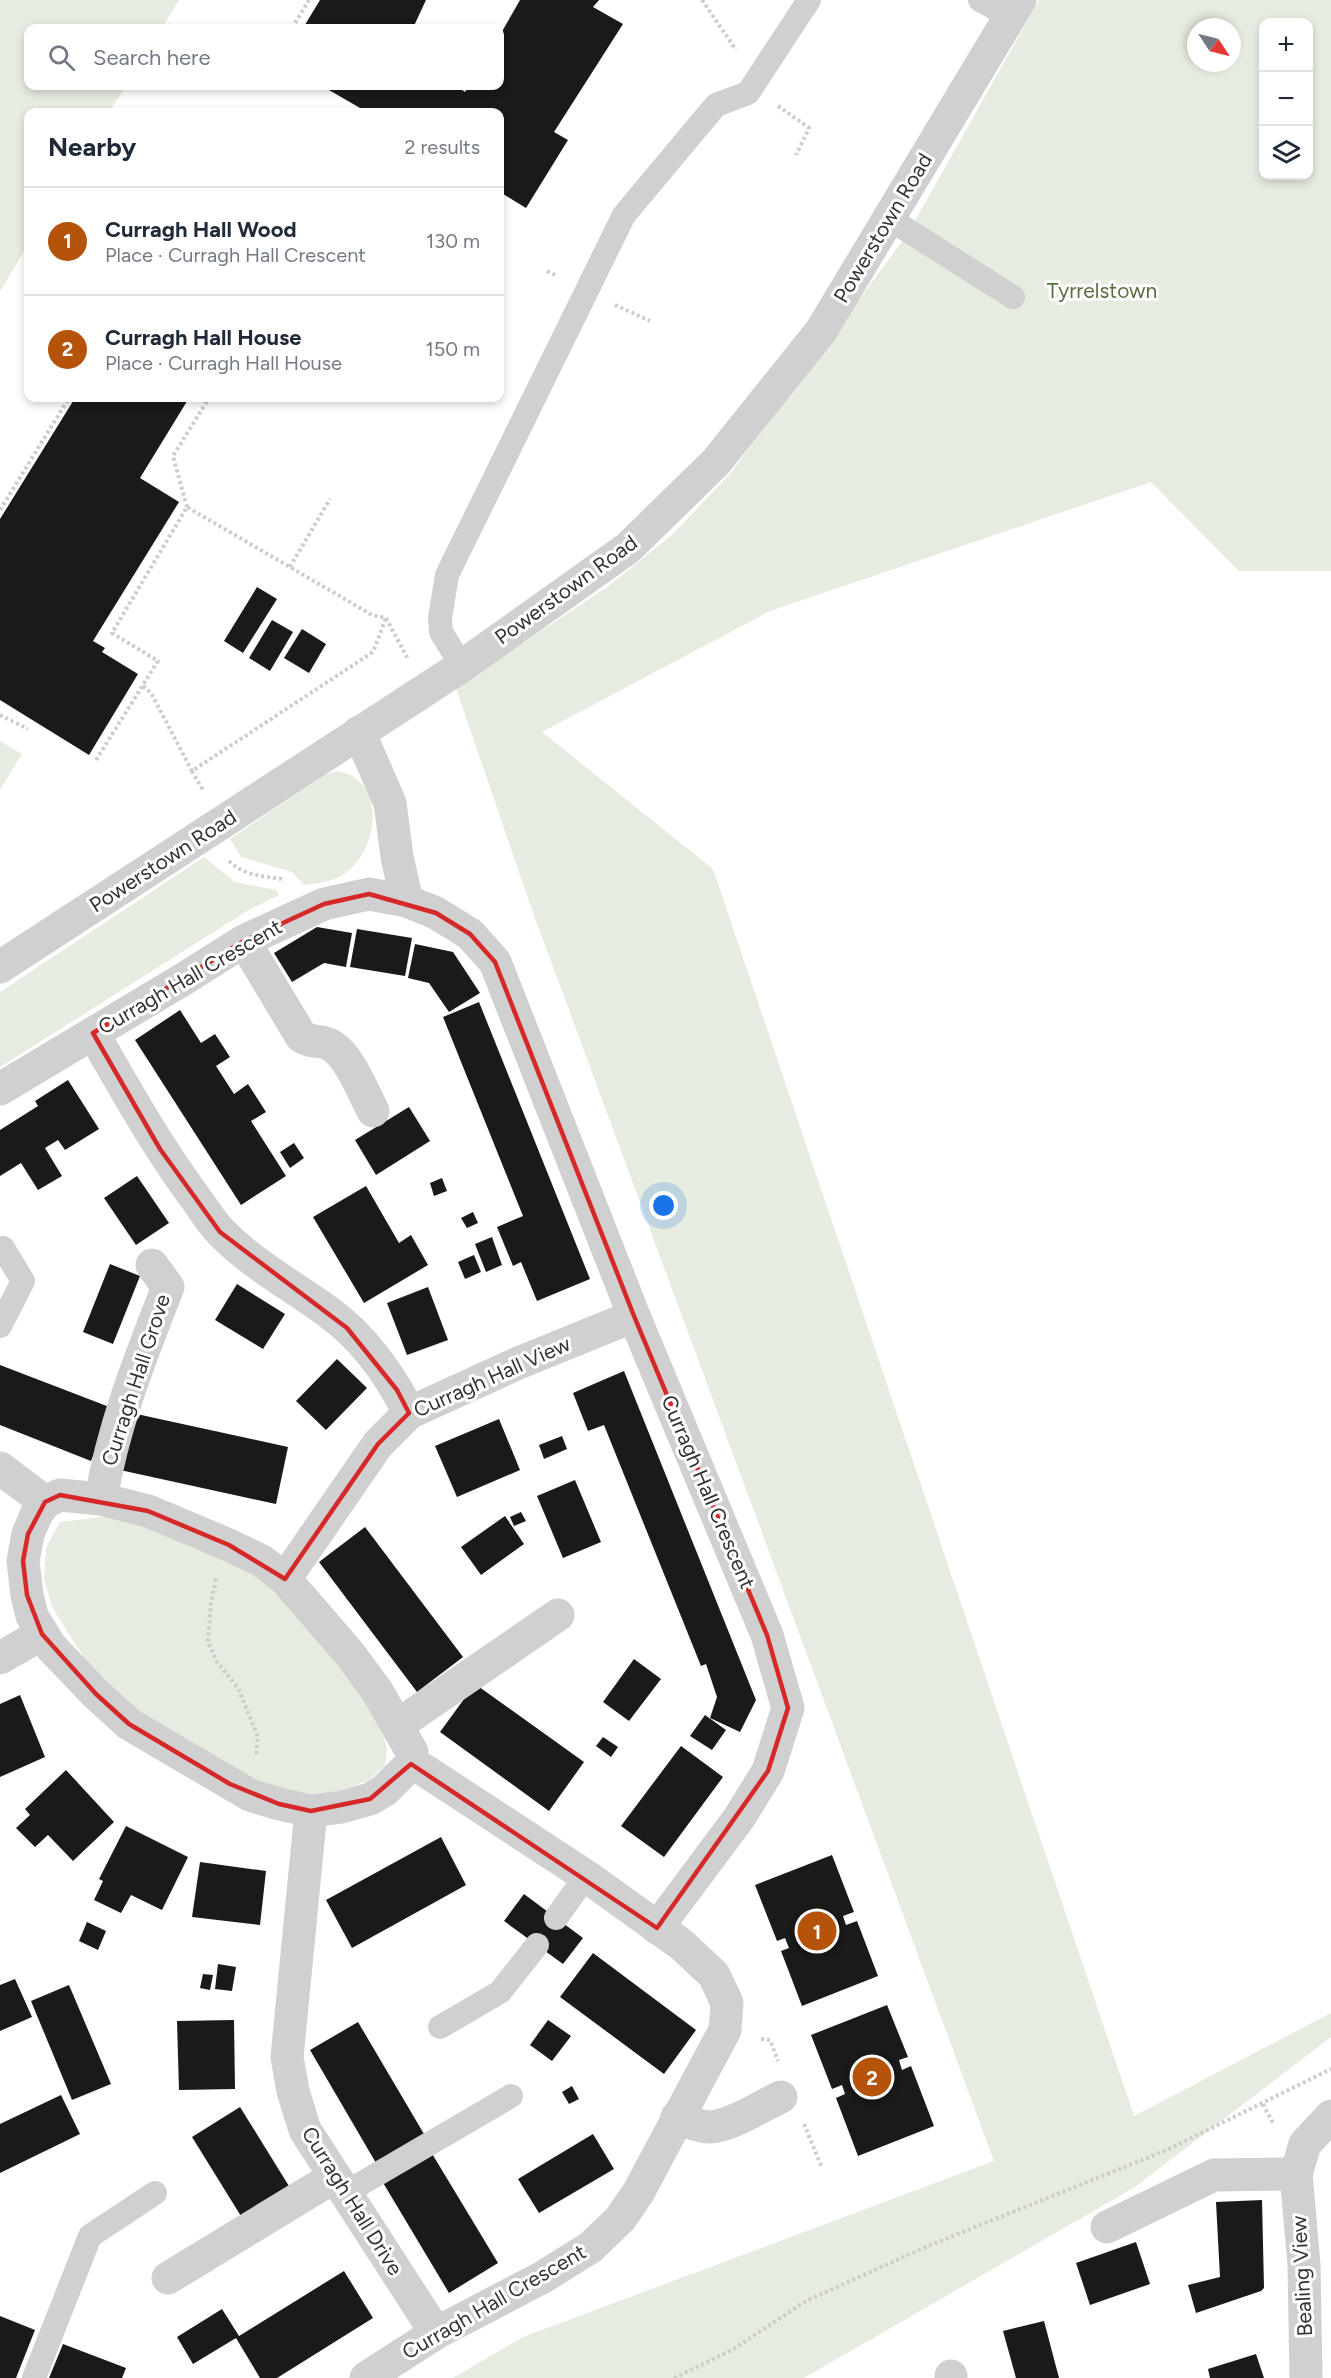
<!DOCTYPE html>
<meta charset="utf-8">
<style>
body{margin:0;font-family:Figtree,sans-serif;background:#f2f2f3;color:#1f2937}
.controls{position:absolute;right:18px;top:18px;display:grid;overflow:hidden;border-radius:12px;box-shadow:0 3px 9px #0003}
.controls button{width:54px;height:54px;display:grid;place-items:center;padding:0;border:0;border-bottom:2px solid #e0e1e3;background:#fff;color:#1f2937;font:30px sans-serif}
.compass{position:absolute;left:1187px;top:18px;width:54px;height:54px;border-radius:50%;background:#fff;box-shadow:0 3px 9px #0003;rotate:125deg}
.you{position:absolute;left:664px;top:1206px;width:21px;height:21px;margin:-15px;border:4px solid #fff;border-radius:50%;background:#1a73e8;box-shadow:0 0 0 9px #1a73e833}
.badge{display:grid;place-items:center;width:39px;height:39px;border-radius:50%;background:#b45309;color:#fff;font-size:20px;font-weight:700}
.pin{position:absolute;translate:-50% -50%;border:3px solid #fff;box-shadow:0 2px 6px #0006}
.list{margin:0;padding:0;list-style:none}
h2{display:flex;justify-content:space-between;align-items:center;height:78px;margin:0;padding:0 24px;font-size:26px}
h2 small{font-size:20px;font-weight:400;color:#747a83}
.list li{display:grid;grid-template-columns:39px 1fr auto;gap:18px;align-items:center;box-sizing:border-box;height:108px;padding:0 24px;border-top:2px solid #e0e1e3}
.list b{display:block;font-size:22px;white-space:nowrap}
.list p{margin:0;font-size:20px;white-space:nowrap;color:#747a83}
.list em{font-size:20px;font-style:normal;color:#747a83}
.icon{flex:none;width:33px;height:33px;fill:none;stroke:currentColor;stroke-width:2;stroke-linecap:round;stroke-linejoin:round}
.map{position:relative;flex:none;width:1331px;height:2378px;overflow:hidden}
.search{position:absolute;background:#fff;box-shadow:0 3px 9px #0003;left:24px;top:24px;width:480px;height:66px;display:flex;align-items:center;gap:15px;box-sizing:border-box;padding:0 21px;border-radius:12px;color:#747a83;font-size:22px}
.panel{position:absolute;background:#fff;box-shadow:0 3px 9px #0003;left:24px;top:108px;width:480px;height:294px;border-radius:12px}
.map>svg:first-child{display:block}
.green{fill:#e6ecdf;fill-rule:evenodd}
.building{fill:#1a1a1a}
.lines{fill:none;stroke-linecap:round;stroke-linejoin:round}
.path{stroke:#cdcdcd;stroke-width:4;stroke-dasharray:3 3;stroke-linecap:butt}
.lane{stroke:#d0d0d0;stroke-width:24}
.street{stroke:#d0d0d0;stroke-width:33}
.marked{fill:none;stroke:#d62828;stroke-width:4.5;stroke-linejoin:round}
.labels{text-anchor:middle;stroke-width:6;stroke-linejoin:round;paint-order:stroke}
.street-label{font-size:21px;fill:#333;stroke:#fff}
.park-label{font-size:21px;fill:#56703f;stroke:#fff}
</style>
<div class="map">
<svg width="1331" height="2378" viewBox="0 0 1331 2378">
<rect width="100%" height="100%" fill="#fff"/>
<g class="green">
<path d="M0 0H179L162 28H28V86H126L109 112H28V244L0 292Z"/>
<path d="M1039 0H1331V571H1239L1151 482 770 611 542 732 713 869 1134 2116 1331 2013V2037L1135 2187 804 2378H453L523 2337 994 2161 531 907 456 688 610 585 673 534 729 475 907 235ZM1264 22H1308V176H1264ZM1196 27H1232V63H1196Z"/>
<path d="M0 741 22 754 0 790Z"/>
<path d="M337 771C387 779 380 850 344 874 333 882 318 883 304 885L292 872 241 857 230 839 325 775Z"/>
<path d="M204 857 235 882 276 890 279 895 247 911 0 1067V992Z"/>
<path d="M117 1515 241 1566 274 1590 334 1652 359 1692 384 1737 387 1749 385 1766 369 1780 331 1795 285 1792 235 1770 141 1716 93 1672 52 1607 44 1578 46 1548 60 1522Z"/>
</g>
<g class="building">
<path d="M320 0H426L413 28H303Z"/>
<path d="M520 0H599L593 7 623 24 554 132 568 140 526 208 500 192V112H367L322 86H456L465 92 469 86H500V35Z"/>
<path d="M75 398H189L140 478 179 502 93 641 105 648 102 652 138 674 89 755 0 700V519Z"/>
<path d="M257 587 277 599 243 653 224 641Z"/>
<path d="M272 620 293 632 270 671 249 658Z"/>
<path d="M302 629 326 644 309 673 284 658Z"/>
<path d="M317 927 352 933 346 967 324 963 292 982 274 953Z"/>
<path d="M357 929 412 938 405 976 350 967Z"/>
<path d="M415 944 453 952 480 993 449 1012 429 983 408 978Z"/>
<path d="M479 1002 590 1279 537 1301 521 1262 513 1266 497 1227 523 1216 443 1017Z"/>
<path d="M180 1010 201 1043 215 1034 230 1057 216 1066 234 1094 248 1084 266 1112 251 1121 286 1176 241 1205 135 1040Z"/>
<path d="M68 1080 99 1129 65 1150 58 1140 45 1148 62 1176 38 1190 21 1163 0 1176V1130L38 1106 35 1101Z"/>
<path d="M409 1107 430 1141 376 1175 355 1140Z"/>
<path d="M294 1143 304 1158 290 1168 280 1152Z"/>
<path d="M137 1176 169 1223 136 1245 104 1198Z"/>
<path d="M442 1178 447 1191 434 1196 430 1183Z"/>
<path d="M366 1186 399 1243 411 1235 428 1265 364 1303 313 1217Z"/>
<path d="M473 1212 478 1223 467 1228 461 1218Z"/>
<path d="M492 1237 502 1265 486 1272 475 1244Z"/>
<path d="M474 1255 481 1272 465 1279 458 1262Z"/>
<path d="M110 1264 140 1276 113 1344 83 1332Z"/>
<path d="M237 1284 285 1314 263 1349 215 1320Z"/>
<path d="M428 1287 448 1340 407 1355 387 1303Z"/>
<path d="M337 1359 367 1388 326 1430 296 1401Z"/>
<path d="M0 1365 112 1408 91 1461 0 1425Z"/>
<path d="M624 1371 756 1700 740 1732 710 1718 717 1697 706 1664 701 1666 604 1425 588 1431 573 1393Z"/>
<path d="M132 1413 288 1447 276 1504 120 1470Z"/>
<path d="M499 1419 520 1470 457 1497 435 1446Z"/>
<path d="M562 1436 567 1449 544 1459 539 1445Z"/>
<path d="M575 1480 601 1542 563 1558 537 1496Z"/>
<path d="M521 1512 526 1521 514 1526 510 1517Z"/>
<path d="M505 1516 524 1544 481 1575 461 1547Z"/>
<path d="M365 1527 463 1657 417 1692 319 1562Z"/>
<path d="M634 1659 661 1679 629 1721 603 1702Z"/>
<path d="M475 1684 584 1762 549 1811 440 1732Z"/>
<path d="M20 1695 45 1757 0 1777V1704Z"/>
<path d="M705 1715 726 1730 712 1750 690 1736Z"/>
<path d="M603 1737 618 1747 611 1757 596 1746Z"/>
<path d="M681 1746 723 1777 664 1857 621 1826Z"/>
<path d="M66 1770 114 1822 73 1861 48 1835 35 1847 16 1828 30 1815 25 1809Z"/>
<path d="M126 1826 188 1857 162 1910 131 1895 121 1913 94 1900 103 1881 99 1879Z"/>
<path d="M441 1837 466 1885 352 1948 326 1900Z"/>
<path d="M832 1855 854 1912 843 1916 846 1925 857 1921 878 1976 802 2006 781 1951 789 1948 785 1938 777 1941 755 1885Z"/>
<path d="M200 1862 266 1871 260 1925 192 1917Z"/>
<path d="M524 1894 583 1938 563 1964 504 1921Z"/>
<path d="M87 1922 106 1931 98 1950 79 1941Z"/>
<path d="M593 1953 696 2030 664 2074 560 1997Z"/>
<path d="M218 1964 236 1967 232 1991 215 1989Z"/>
<path d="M203 1974 213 1975 210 1990 200 1988Z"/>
<path d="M15 1979 32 2017 0 2031V1985Z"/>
<path d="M69 1985 111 2084 72 2100 31 2001Z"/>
<path d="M887 2005 908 2057 899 2060 902 2070 911 2066 934 2126 858 2156 836 2098 845 2094 842 2085 832 2089 811 2035Z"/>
<path d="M234 2020 235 2089 179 2090 177 2021Z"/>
<path d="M548 2020 571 2036 552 2061 530 2045Z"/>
<path d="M358 2022 424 2134 376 2163 310 2050Z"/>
<path d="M572 2086 579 2099 569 2104 562 2092Z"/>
<path d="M61 2095 80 2134 0 2173V2124Z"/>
<path d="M240 2107 292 2191 244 2221 192 2137Z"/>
<path d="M593 2134 614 2169 539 2213 518 2179Z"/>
<path d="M431 2152 498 2263 449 2293 382 2181Z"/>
<path d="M1262 2200 1264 2288 1261 2291 1196 2313 1188 2285 1220 2277 1216 2202Z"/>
<path d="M1136 2242 1150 2284 1090 2305 1076 2263Z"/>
<path d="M344 2271 373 2318 277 2378H260L236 2338 193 2364 177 2337 222 2309 239 2336Z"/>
<path d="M0 2316 35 2330 16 2378H0Z"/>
<path d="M1044 2321 1059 2378H1016L1003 2331Z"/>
<path d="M63 2344 126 2368 122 2378H49Z"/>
<path d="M1256 2354 1264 2378H1210L1208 2369Z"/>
</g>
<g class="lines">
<g class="path">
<path d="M702 0 736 50"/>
<path d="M292 28 309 0"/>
<path d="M778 106 809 128 796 155"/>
<path d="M547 271 557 276"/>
<path d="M615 305 650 321"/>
<path d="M187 507 173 456 209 398"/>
<path d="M0 510 69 398"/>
<path d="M290 567 330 499"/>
<path d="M143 686 151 693 192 771 373 652 386 618"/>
<path d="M0 715 28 729"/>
<path d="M96 760 158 661 112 633 187 507 372 615 386 618 408 659"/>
<path d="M192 771 203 790"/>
<path d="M229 861C243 875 262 876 281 879L284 882"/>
<path d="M216 1579 211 1603 208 1642 217 1662 238 1688 258 1737 256 1756"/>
<path d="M761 2039 770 2040 778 2061"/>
<path d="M1263 2104 1274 2125"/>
<path d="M804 2124 822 2168"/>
<path d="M674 2378 732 2350 806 2301 928 2246 1167 2150 1331 2069"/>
</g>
<g class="lane">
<path d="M980 0 1011 17"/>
<path d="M888 218 1013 297"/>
<path d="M462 666 441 632 440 618 447 575 624 215 716 105 748 93 809 0"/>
<path d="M0 1326 23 1281 3 1248"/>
<path d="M556 1918 586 1876"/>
<path d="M440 2027 500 1992 537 1945"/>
<path d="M345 2193 511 2096"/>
<path d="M34 2378 90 2236 155 2193"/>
</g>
<g class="street">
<path d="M359 732 390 803 397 857 407 901"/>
<path d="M244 941 301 1036C311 1044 322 1039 332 1046 350 1057 363 1092 373 1111"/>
<path d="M0 967 462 666 628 548 716 462 821 331 1020 0"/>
<path d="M93 1033C124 1087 154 1141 191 1192 201 1205 210 1221 221 1232 252 1264 291 1285 327 1311 362 1336 390 1374 409 1413"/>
<path d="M0 1089 182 980 244 941 324 904 369 894 407 901 436 913 470 934 495 962 634 1316 767 1635 788 1708 768 1771 739 1818 657 1928"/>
<path d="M0 1468 45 1502"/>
<path d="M60 1495 101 1499 148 1511 229 1545 262 1561 285 1579 349 1653 377 1691 412 1752 411 1764 385 1790 370 1799 342 1807 311 1811 279 1804 250 1795 129 1724 96 1694 51 1647 32 1616 27 1595 23 1561 28 1534 36 1515 45 1502Z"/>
<path d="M101 1499C113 1425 141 1356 168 1287L152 1265"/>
<path d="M285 1579 378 1444 409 1413 516 1364 634 1316"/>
<path d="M0 1658 42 1634"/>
<path d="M398 1725 558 1615"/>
<path d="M311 1811 287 2057 293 2091 305 2130 436 2333"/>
<path d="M677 2117C687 2121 698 2127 710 2127 731 2126 761 2106 781 2097"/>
<path d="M1107 2227 1214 2175 1296 2174"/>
<path d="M168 2278 334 2177"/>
<path d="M951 2376V2378"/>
<path d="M366 2378 436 2333 543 2277 591 2247 620 2219 638 2193 725 2030 727 2003 714 1975 682 1945 586 1876 424 1770 411 1764"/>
<path d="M1306 2378 1304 2265 1296 2174 1305 2144 1331 2116"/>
</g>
</g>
<path class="marked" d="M369 894 436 913 470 934 495 962 634 1316 767 1635 788 1708 768 1771 657 1928 411 1764 370 1799 311 1811 279 1804 230 1784 129 1724 96 1694 42 1634 27 1595 23 1561 28 1534 45 1502 60 1495 148 1511 229 1545 285 1579 378 1444 409 1413 397 1390 347 1328 220 1232 160 1149 93 1033 244 941 324 904Z"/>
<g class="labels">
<g class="street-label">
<text transform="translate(883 228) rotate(-59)" y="7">Powerstown Road</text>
<text transform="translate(566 590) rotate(-36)" y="7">Powerstown Road</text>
<text transform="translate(163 861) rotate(-33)" y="7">Powerstown Road</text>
<text transform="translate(190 977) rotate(-30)" y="7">Curragh Hall Crescent</text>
<text transform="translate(492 1377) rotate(-24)" y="7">Curragh Hall View</text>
<text transform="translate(136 1380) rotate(-72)" y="7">Curragh Hall Grove</text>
<text transform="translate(708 1492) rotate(67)" y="7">Curragh Hall Crescent</text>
<text transform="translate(352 2201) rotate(58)" y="7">Curragh Hall Drive</text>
<text transform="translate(1302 2276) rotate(-93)" y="7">Bealing View</text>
<text transform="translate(494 2302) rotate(-30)" y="7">Curragh Hall Crescent</text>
</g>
<g class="park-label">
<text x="1102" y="298">Tyrrelstown</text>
</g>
</g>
</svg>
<div class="controls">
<button>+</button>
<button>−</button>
<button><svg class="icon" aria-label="layers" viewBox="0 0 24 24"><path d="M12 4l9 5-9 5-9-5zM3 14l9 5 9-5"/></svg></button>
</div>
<svg class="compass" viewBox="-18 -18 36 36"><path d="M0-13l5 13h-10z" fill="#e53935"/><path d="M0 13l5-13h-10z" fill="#747a83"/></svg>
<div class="you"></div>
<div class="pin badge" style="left:817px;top:1931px">1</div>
<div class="pin badge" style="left:872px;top:2077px">2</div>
<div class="search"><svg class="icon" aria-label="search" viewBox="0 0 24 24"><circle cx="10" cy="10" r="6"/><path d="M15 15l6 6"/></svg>Search here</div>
<section class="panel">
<h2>Nearby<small>2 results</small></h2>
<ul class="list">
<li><span class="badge">1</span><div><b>Curragh Hall Wood</b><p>Place · Curragh Hall Crescent</p></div><em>130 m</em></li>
<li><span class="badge">2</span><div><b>Curragh Hall House</b><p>Place · Curragh Hall House</p></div><em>150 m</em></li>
</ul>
</section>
</div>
